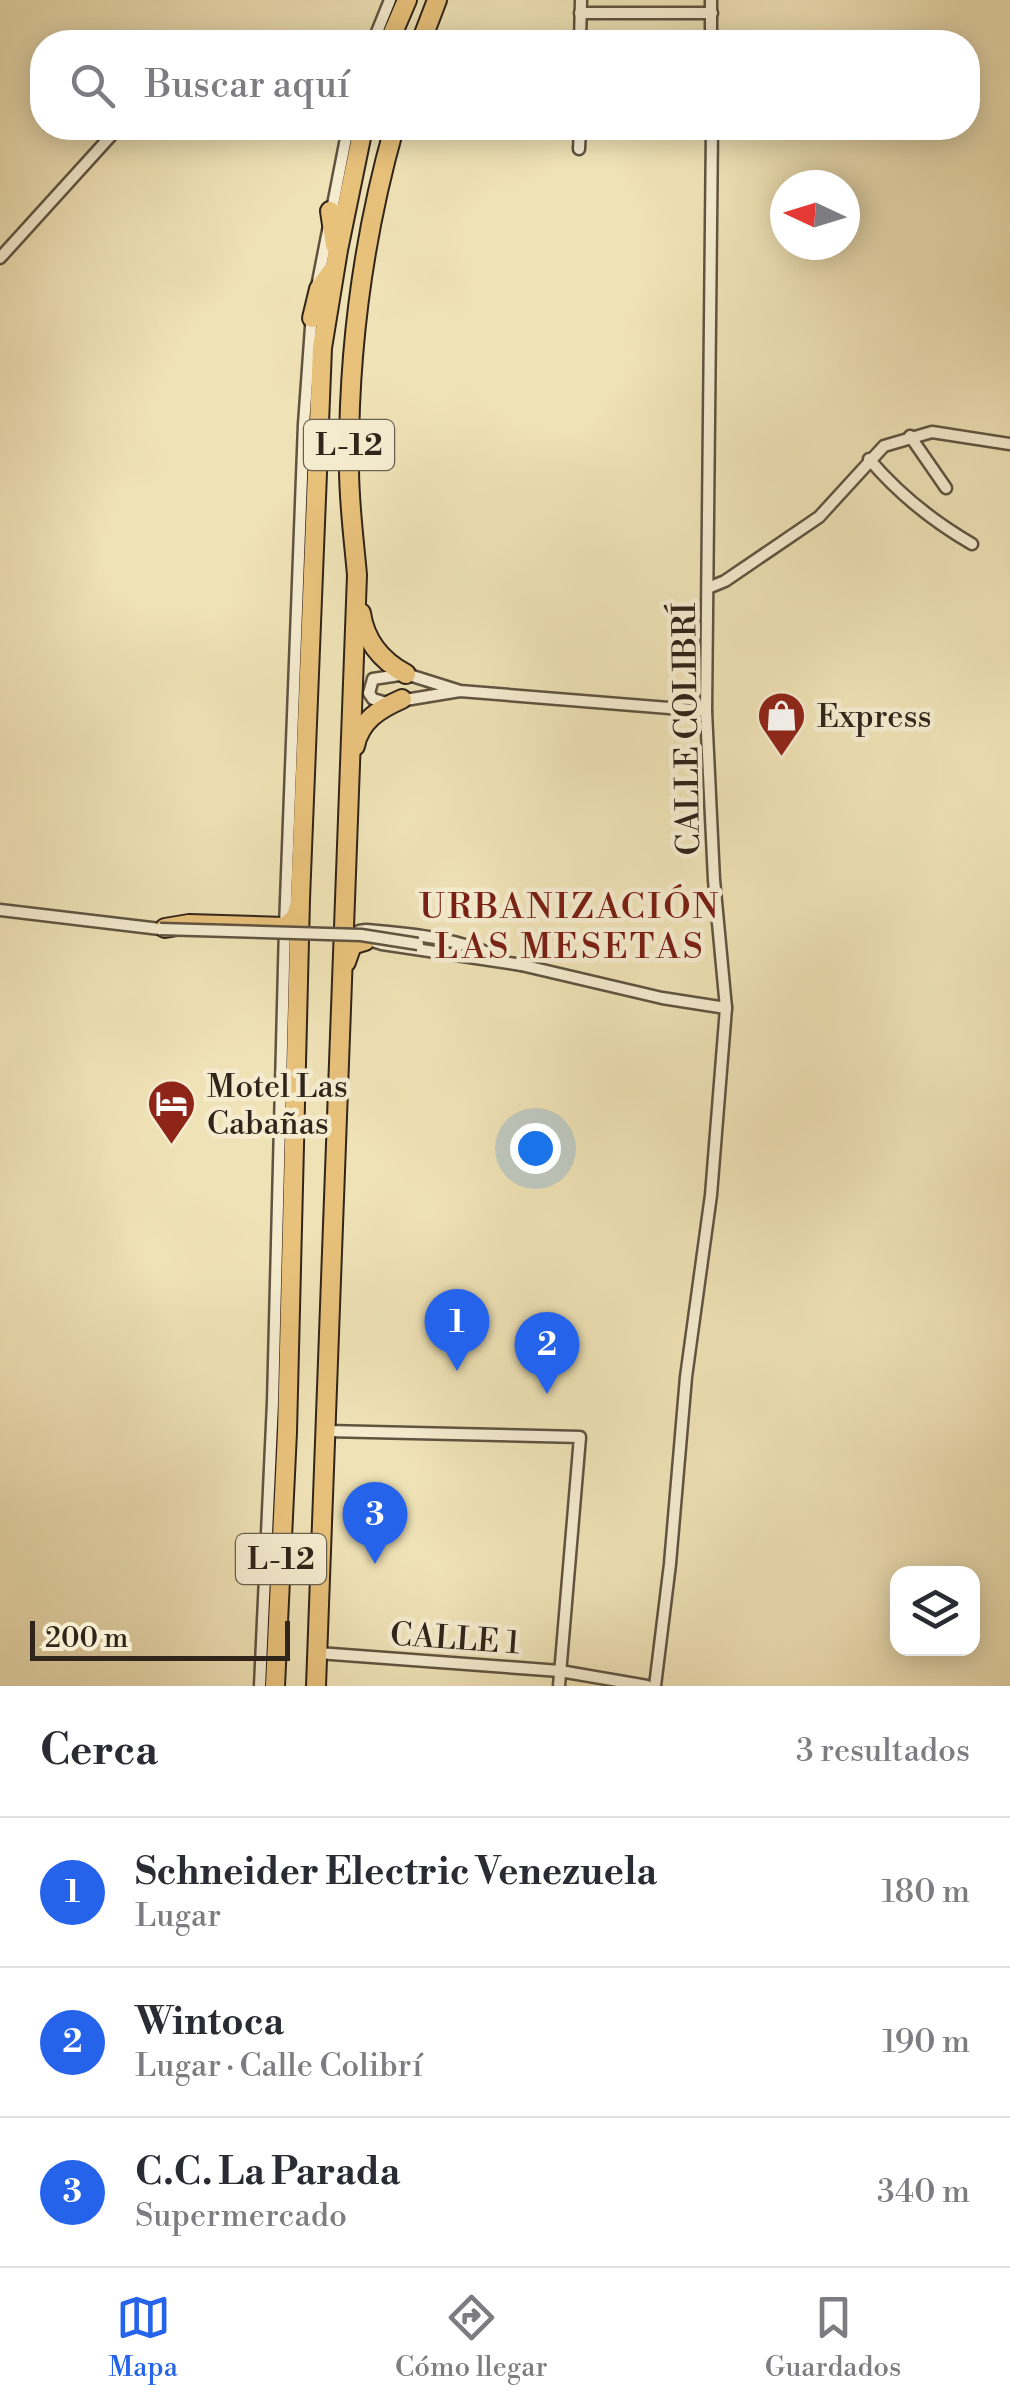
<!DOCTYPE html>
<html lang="es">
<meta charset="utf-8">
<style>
body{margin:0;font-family:"Libre Bodoni",serif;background:#f7f7f7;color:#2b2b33}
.controls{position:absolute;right:30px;bottom:30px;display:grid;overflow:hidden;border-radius:20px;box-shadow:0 5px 25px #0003}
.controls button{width:90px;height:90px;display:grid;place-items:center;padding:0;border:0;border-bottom:2px solid #e1e1e2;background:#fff;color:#2b2b33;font:50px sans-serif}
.compass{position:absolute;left:770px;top:170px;width:90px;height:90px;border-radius:50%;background:#fff;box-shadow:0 5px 25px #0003;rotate:274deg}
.scale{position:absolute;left:30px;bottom:25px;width:260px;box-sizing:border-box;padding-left:10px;border:5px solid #30251a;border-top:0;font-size:28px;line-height:35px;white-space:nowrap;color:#30251a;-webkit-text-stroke:8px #f5ecd0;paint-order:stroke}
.you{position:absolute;left:535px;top:1148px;width:35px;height:35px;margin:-25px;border:8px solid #fff;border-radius:50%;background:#1a73e8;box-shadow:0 0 0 15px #1a73e833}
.badge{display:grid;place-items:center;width:65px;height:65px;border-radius:50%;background:#2563eb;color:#fff;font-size:32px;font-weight:700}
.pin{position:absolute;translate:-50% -82px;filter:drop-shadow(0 2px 5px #0008)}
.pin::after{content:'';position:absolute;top:52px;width:35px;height:30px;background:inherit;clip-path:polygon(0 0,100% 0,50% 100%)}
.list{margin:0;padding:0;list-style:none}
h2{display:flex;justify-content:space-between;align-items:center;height:130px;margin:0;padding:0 40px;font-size:42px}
h2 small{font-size:32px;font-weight:400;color:#7c7c81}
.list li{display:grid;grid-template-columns:65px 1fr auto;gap:30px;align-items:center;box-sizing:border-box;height:150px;padding:0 40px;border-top:2px solid #e1e1e2}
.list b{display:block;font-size:38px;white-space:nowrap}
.list p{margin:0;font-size:32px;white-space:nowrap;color:#7c7c81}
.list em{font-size:32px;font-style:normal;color:#7c7c81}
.icon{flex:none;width:55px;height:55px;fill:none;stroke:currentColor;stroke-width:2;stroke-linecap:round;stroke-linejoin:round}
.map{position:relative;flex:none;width:1010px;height:1686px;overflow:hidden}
.search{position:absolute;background:#fff;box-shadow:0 5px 25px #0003;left:30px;right:30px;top:30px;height:110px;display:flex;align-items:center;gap:25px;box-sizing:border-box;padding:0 35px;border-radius:40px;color:#7c7c81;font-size:38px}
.sheet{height:580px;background:#fff}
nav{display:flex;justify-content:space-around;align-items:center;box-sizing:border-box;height:140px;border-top:2px solid #e1e1e2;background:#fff;font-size:28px;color:#7c7c81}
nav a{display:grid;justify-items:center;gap:5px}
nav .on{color:#2563eb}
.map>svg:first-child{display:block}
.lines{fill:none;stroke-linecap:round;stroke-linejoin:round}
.minor-casing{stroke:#605441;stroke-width:15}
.trunk-casing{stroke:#30251a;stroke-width:22}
.minor{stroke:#f5ecd0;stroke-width:10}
.trunk{stroke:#e8c17b;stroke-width:18}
.minor-bridge-casing{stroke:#605441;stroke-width:15;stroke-linecap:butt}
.minor-bridge{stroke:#f5ecd0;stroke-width:10}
.labels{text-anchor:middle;stroke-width:9;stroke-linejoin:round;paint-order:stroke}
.shield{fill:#f5ecd0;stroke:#6b6151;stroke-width:2.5}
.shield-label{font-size:30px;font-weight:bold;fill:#30251a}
.poi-label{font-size:32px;fill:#30251a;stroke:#f5ecd0;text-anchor:start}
.street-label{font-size:32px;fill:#30251a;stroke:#f5ecd0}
.neighbourhood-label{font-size:35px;letter-spacing:2.5px;fill:#7a1f14;stroke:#f5ecd0}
</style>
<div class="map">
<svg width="1010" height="1686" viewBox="0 0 1010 1686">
<rect width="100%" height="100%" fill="#efe2b6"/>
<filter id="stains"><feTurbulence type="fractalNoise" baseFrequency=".002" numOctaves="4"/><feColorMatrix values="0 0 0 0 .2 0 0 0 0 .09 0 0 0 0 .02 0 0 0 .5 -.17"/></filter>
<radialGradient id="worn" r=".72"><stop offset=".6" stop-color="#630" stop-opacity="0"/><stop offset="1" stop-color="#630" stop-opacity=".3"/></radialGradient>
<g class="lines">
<defs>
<g id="minor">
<path d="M711 0V42"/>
<path d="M580 13H712"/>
<path d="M373 42 390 0"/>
<path d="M580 42 581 0"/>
<path d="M579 149 580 128"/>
<path d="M0 258 118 128"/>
<path d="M317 287 348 128"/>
<path d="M910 436 946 488"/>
<path d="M869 459C897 492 934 522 972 544"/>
<path d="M708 588 725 581 819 517 884 446 932 432 1010 444"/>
<path d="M460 691 387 703 373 699 369 693 373 679 406 674 460 691 706 711"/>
<path d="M0 910 160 929"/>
<path d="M501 959C461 938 411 934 366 930L359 931 356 936 382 944 522 965"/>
<path d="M517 964 662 998 726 1008"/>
<path d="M327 1431 580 1437 559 1686"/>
<path d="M318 1653 560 1671 647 1686"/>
<path d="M260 1686 273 1402 285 927 304 424 312 313"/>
<path d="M655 1686 670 1564 686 1377 711 1195 726 1008 714 880 706 711 712 128"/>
</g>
<g id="trunk">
<path d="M389 42 407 0"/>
<path d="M421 42 437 0"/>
<path d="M330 211 335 245"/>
<path d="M312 318 319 289 332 271"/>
<path d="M361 613C365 641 382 661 406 674"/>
<path d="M355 746C360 721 379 709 402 699"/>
<path d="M165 928 189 924 285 927 296 917 298 909"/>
<path d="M346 962 352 945 365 941"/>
<path d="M275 1686 287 1432 300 899 322 348 338 250 363 128"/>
<path d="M316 1686 357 575C354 540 349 504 349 468 348 353 363 238 394 128"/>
</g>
</defs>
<use href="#minor" class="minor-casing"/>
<use href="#trunk" class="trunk-casing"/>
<use href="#minor" class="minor"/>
<use href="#trunk" class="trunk"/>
<defs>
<path id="minor-bridge" d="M160 929 361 935 418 944"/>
</defs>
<use href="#minor-bridge" class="minor-bridge-casing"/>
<use href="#minor-bridge" class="minor-bridge"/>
</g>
<defs>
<symbol id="shop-pin" viewBox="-11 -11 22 30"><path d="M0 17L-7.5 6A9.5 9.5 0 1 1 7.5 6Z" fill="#8f2418" stroke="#f5ecd0"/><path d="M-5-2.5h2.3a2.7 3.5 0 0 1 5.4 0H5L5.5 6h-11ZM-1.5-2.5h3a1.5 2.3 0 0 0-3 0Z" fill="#fff"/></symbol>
<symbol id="hotel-pin" viewBox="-11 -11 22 30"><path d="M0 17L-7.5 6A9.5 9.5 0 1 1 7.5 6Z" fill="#8f2418" stroke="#f5ecd0"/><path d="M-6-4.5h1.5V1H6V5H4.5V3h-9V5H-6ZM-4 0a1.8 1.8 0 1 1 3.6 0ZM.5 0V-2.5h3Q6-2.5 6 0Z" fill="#fff"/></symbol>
</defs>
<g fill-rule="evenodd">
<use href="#shop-pin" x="754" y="688" width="55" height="75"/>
<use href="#hotel-pin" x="144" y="1076" width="55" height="75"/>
</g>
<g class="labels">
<g class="shield">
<rect x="304" y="420" width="90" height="50" rx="8"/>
<rect x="236" y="1534" width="90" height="50" rx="8"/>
</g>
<g class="shield-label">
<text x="349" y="455">L-12</text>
<text x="281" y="1569">L-12</text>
</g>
<g class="poi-label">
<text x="817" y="727">Express</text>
<text x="207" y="1097">Motel Las<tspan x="207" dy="37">Cabañas</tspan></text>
</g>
<g class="street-label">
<text transform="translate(686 729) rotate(-91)" y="11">CALLE COLIBRÍ</text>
<text transform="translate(455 1638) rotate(4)" y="11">CALLE 1</text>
</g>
<g class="neighbourhood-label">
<text x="570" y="918">URBANIZACIÓN<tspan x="570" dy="40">LAS MESETAS</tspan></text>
</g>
</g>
<rect width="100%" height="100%" filter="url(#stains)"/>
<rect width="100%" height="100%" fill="url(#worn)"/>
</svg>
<div class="controls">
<button><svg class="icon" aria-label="layers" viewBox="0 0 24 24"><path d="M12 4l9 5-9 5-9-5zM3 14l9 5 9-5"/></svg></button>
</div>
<svg class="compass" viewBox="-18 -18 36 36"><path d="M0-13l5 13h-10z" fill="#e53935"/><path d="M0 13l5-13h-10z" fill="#7c7c81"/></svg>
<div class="scale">200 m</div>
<div class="you"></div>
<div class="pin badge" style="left:457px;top:1371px">1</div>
<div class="pin badge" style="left:547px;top:1394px">2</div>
<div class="pin badge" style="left:375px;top:1564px">3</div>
<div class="search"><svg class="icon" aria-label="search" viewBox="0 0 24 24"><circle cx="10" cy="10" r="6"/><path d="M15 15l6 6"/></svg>Buscar aquí</div>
</div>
<section class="sheet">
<h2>Cerca<small>3 resultados</small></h2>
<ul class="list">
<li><span class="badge">1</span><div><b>Schneider Electric Venezuela</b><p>Lugar</p></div><em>180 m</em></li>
<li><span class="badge">2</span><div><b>Wintoca</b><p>Lugar · Calle Colibrí</p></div><em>190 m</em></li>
<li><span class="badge">3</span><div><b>C.C. La Parada</b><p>Supermercado</p></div><em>340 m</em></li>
</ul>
</section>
<nav>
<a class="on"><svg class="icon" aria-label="map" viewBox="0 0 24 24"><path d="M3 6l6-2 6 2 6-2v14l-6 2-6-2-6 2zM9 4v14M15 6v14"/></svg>Mapa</a>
<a><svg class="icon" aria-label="directions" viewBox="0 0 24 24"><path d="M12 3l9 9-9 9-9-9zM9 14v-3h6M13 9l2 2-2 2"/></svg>Cómo llegar</a>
<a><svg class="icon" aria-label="saved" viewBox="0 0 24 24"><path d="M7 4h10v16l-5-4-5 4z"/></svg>Guardados</a>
</nav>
